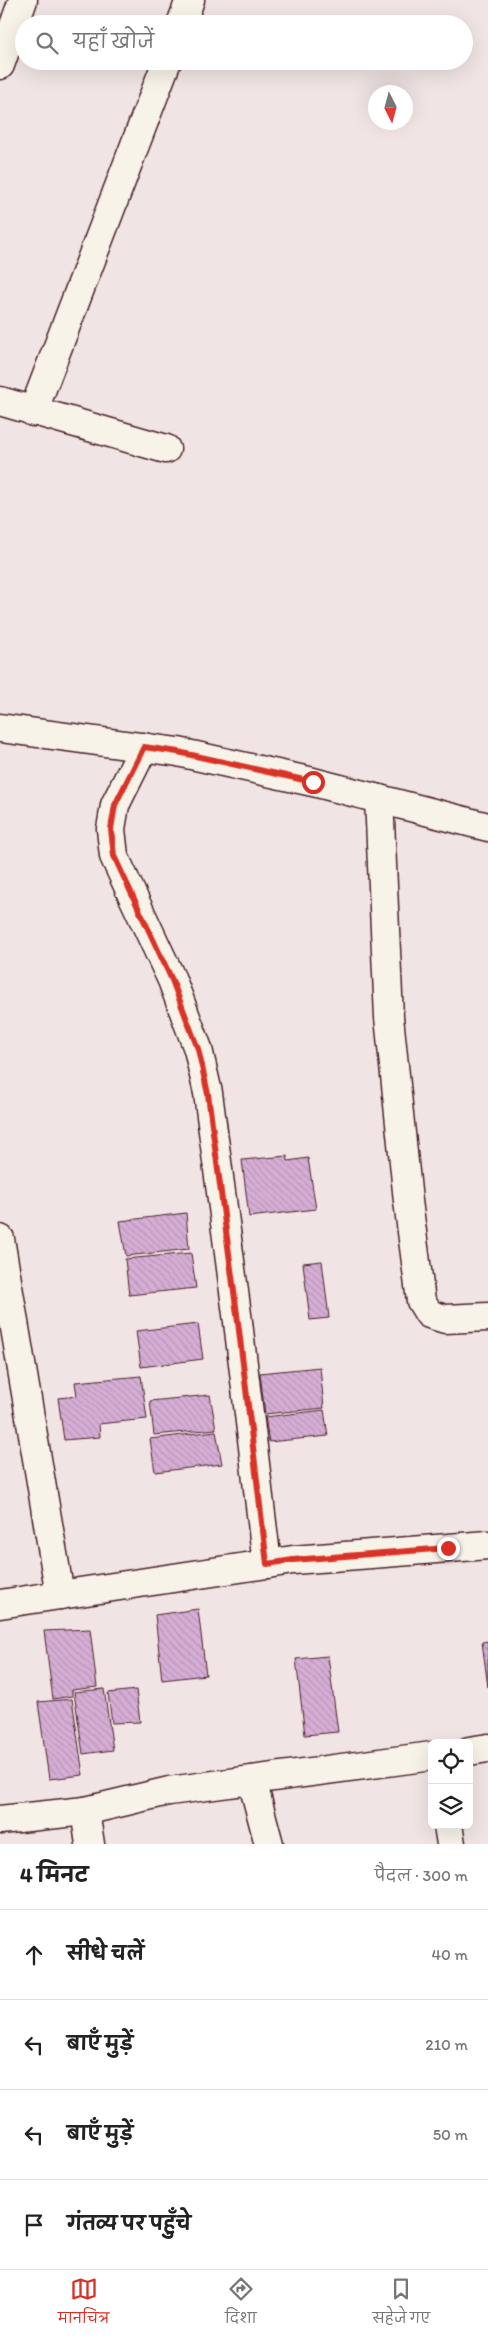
<!DOCTYPE html>
<html lang="hi">
<meta charset="utf-8">
<style>
body{margin:0;font-family:Itim,"Playpen Sans Deva",sans-serif;background:#f6f6f6;color:#222}
.controls{position:absolute;right:15px;bottom:15px;display:grid;overflow:hidden;border-radius:8px;box-shadow:0 5px 20px #0002}
.controls button{width:45px;height:45px;display:grid;place-items:center;padding:0;border:0;border-bottom:1px solid #e0e0e0;background:#fff;color:#222;font:25px sans-serif}
.compass{position:absolute;left:368px;top:85px;width:45px;height:45px;border-radius:50%;background:#fff;box-shadow:0 5px 20px #0002;rotate:174deg}
.stop{position:absolute;width:15px;height:15px;margin:-11px;border:4px solid #d93025;border-radius:50%;background:#fff}
.stop.end{background:#d93025;border-color:#fff;box-shadow:0 1px 5px #0008}
.list{margin:0;padding:0;list-style:none}
h2{display:flex;justify-content:space-between;align-items:center;height:65px;margin:0;padding:0 20px;font-size:21px}
h2 small{font-size:16px;font-weight:400;color:#767676}
.list li{display:grid;grid-template-columns:32px 1fr auto;gap:15px;align-items:center;box-sizing:border-box;height:90px;padding:0 20px;border-top:1px solid #e0e0e0}
.list b{display:block;font-size:19px;white-space:nowrap}
.list em{font-size:16px;font-style:normal;color:#767676}
.icon{flex:none;width:28px;height:28px;fill:none;stroke:currentColor;stroke-width:2;stroke-linecap:round;stroke-linejoin:round}
.map{position:relative;flex:none;width:488px;height:1844px;overflow:hidden}
.search{position:absolute;background:#fff;box-shadow:0 5px 20px #0002;left:15px;right:15px;top:15px;height:55px;display:flex;align-items:center;gap:12px;box-sizing:border-box;padding:0 18px;border-radius:28px;color:#767676;font-size:19px}
.sheet{height:425px;background:#fff}
nav{display:flex;justify-content:space-around;align-items:center;box-sizing:border-box;height:70px;border-top:1px solid #e0e0e0;background:#fff;font-size:14px;color:#767676}
nav a{display:grid;justify-items:center;gap:2px}
nav .on{color:#d93025}
.map>svg:first-child{display:block}
.building{fill:url(#building-back-hatch);stroke:#4a1f2b}
.lines{fill:none;stroke-linecap:round;stroke-linejoin:round}
.street-casing{stroke:#4a1f2b;stroke-width:31}
.street{stroke:#f7f3e8;stroke-width:28}
.route{stroke:#d93025;stroke-width:6}
</style>
<div class="map">
<svg width="488" height="1844" viewBox="0 0 488 1844">
<defs>
<pattern id="building-back-hatch" width="6" height="6" patternUnits="userSpaceOnUse" patternTransform="scale(1.25)"><rect width="6" height="6" fill="#d6aed5"/><path d="M-1 5l2 2M0 0l6 6M5-1l2 2" fill="none" stroke="#b995b7"/></pattern>
</defs>
<rect width="100%" height="100%" fill="#f0e5e4"/>
<filter id="ink" filterUnits="userSpaceOnUse"><feTurbulence type="fractalNoise" baseFrequency=".02" numOctaves="2"/><feDisplacementMap in="SourceGraphic" scale="10" xChannelSelector="R" yChannelSelector="G"/><feConvolveMatrix kernelMatrix="1 2 1 2 8 2 1 2 1" color-interpolation-filters="sRGB"/></filter>
<g filter="url(#ink)">
<g class="building">
<path d="M287 1156 288 1161 308 1158 316 1209 249 1217 242 1160Z"/>
<path d="M186 1213 189 1249 126 1256 120 1221Z"/>
<path d="M191 1253 196 1288 129 1295 125 1259Z"/>
<path d="M322 1261 329 1318 310 1320 303 1263Z"/>
<path d="M198 1324 203 1359 141 1367 136 1331Z"/>
<path d="M320 1367 324 1408 265 1414 260 1373Z"/>
<path d="M141 1376 147 1419 99 1424 100 1437 64 1440 58 1398 77 1396 75 1382Z"/>
<path d="M210 1395 216 1429 154 1435 150 1401Z"/>
<path d="M324 1410 328 1436 269 1442 265 1417Z"/>
<path d="M216 1431 222 1464 155 1472 150 1439Z"/>
<path d="M198 1609 206 1675 162 1680 155 1615Z"/>
<path d="M90 1629 97 1687 72 1690V1696L53 1699 44 1631Z"/>
<path d="M488 1641V1687L482 1642Z"/>
<path d="M328 1656 338 1732 305 1735 296 1659Z"/>
<path d="M104 1689 113 1750 83 1754 74 1692Z"/>
<path d="M136 1690 140 1722 112 1723 108 1693Z"/>
<path d="M72 1699 83 1775 49 1779 38 1702Z"/>
</g>
<g class="lines">
<defs>
<g id="street">
<path d="M181 24 190 0"/>
<path d="M0 65 23 0"/>
<path d="M0 401 166 449"/>
<path d="M33 412 167 61"/>
<path d="M0 728 178 752 313 782 488 827"/>
<path d="M144 747 115 805 111 829 114 856 172 980 198 1049 208 1093 238 1322 267 1564"/>
<path d="M379 799 389 1017 408 1201 421 1301 429 1314 445 1319 488 1317"/>
<path d="M0 1239 60 1595"/>
<path d="M0 1604 293 1560 488 1545"/>
<path d="M469 1751 488 1748"/>
<path d="M252 1780 269 1844"/>
<path d="M85 1811 90 1844"/>
<path d="M0 1820 85 1811 169 1791 432 1756"/>
<path d="M448 1825 451 1844"/>
</g>
</defs>
<use href="#street" class="street-casing"/>
<use href="#street" class="street"/>
</g>
</g>
<g class="lines" filter="url(#ink)">
<path class="route" d="M313 782 178 752 144 747 115 805 111 829 114 856 172 980 198 1049 208 1094 238 1322 267 1564 293 1560 448 1548"/>
</g>
</svg>
<div class="controls">
<button><svg class="icon" aria-label="locate" viewBox="0 0 24 24"><circle cx="12" cy="12" r="6"/><path d="M12 2v4M12 18v4M2 12h4M18 12h4"/></svg></button>
<button><svg class="icon" aria-label="layers" viewBox="0 0 24 24"><path d="M12 4l9 5-9 5-9-5zM3 14l9 5 9-5"/></svg></button>
</div>
<svg class="compass" viewBox="-18 -18 36 36"><path d="M0-13l5 13h-10z" fill="#e53935"/><path d="M0 13l5-13h-10z" fill="#767676"/></svg>
<div class="stop" style="left:313px;top:782px"></div>
<div class="stop end" style="left:448px;top:1548px"></div>
<div class="search"><svg class="icon" aria-label="search" viewBox="0 0 24 24"><circle cx="10" cy="10" r="6"/><path d="M15 15l6 6"/></svg>यहाँ खोजें</div>
</div>
<section class="sheet">
<h2>4 मिनट<small>पैदल · 300 m</small></h2>
<ul class="list">
<li><svg class="icon" aria-label="ahead" viewBox="0 0 24 24"><path d="M12 20V5M6 11l6-6 6 6"/></svg><div><b>सीधे चलें</b></div><em>40 m</em></li>
<li><svg class="icon" aria-label="left" viewBox="0 0 24 24"><path d="M17 20v-9H6M10 6l-5 5 5 5"/></svg><div><b>बाएँ मुड़ें</b></div><em>210 m</em></li>
<li><svg class="icon" aria-label="left" viewBox="0 0 24 24"><path d="M17 20v-9H6M10 6l-5 5 5 5"/></svg><div><b>बाएँ मुड़ें</b></div><em>50 m</em></li>
<li><svg class="icon" aria-label="arrive" viewBox="0 0 24 24"><path d="M6 21V4h12l-3 4 3 4H6"/></svg><div><b>गंतव्य पर पहुँचे</b></div></li>
</ul>
</section>
<nav>
<a class="on"><svg class="icon" aria-label="map" viewBox="0 0 24 24"><path d="M3 6l6-2 6 2 6-2v14l-6 2-6-2-6 2zM9 4v14M15 6v14"/></svg>मानचित्र</a>
<a><svg class="icon" aria-label="directions" viewBox="0 0 24 24"><path d="M12 3l9 9-9 9-9-9zM9 14v-3h6M13 9l2 2-2 2"/></svg>दिशा</a>
<a><svg class="icon" aria-label="saved" viewBox="0 0 24 24"><path d="M7 4h10v16l-5-4-5 4z"/></svg>सहेजे गए</a>
</nav>
